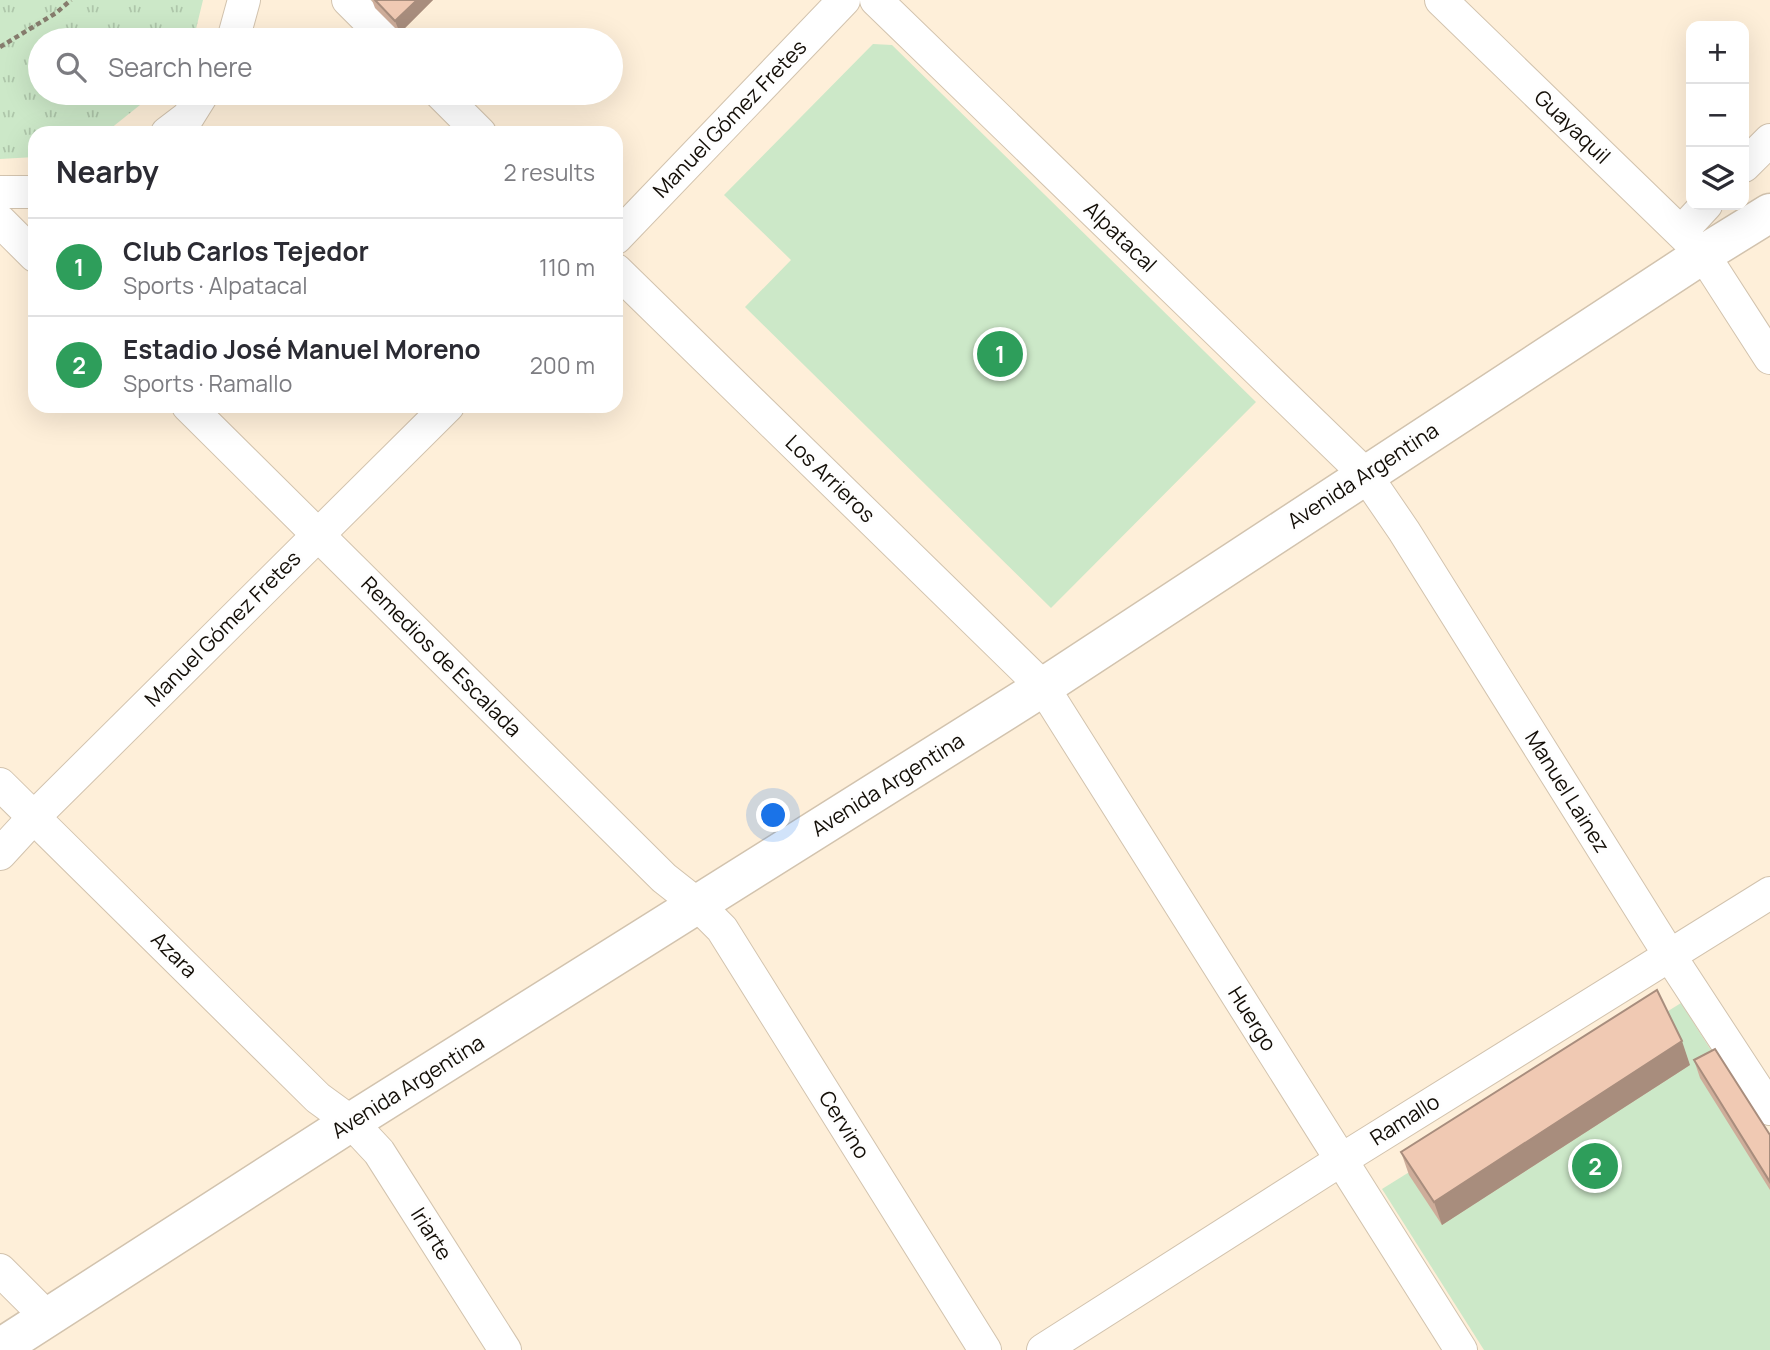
<!DOCTYPE html>
<meta charset="utf-8">
<style>
body{margin:0;font-family:Manrope,sans-serif;background:#f2f2f3;color:#2b2b33}
.controls{position:absolute;right:21px;top:21px;display:grid;overflow:hidden;border-radius:14px;box-shadow:0 7px 28px #0002}
.controls button{width:63px;height:63px;display:grid;place-items:center;padding:0;border:0;border-bottom:2px solid #e1e1e2;background:#fff;color:#2b2b33;font:35px sans-serif}
.you{position:absolute;left:774px;top:816px;width:24px;height:24px;margin:-18px;border:5px solid #fff;border-radius:50%;background:#1a73e8;box-shadow:0 0 0 10px #1a73e833}
.badge{display:grid;place-items:center;width:46px;height:46px;border-radius:50%;background:#6f34aa;color:#fff;font-size:23px;font-weight:700}
.pin{position:absolute;translate:-50% -50%;border:4px solid #fff;box-shadow:0 2px 7px #0006}
.list{margin:0;padding:0;list-style:none}
h2{display:flex;justify-content:space-between;align-items:center;height:91px;margin:0;padding:0 28px;font-size:30px}
h2 small{font-size:23px;font-weight:400;color:#7c7c81}
.list li{display:grid;grid-template-columns:46px 1fr auto;gap:21px;align-items:center;box-sizing:border-box;height:98px;padding:0 28px;border-top:2px solid #e1e1e2}
.list b{display:block;font-size:26px;white-space:nowrap}
.list p{margin:0;font-size:23px;white-space:nowrap;color:#7c7c81}
.list em{font-size:23px;font-style:normal;color:#7c7c81}
.icon{flex:none;width:38px;height:38px;fill:none;stroke:currentColor;stroke-width:2;stroke-linecap:round;stroke-linejoin:round}
.map{position:relative;flex:none;width:1770px;height:1350px;overflow:hidden}
.search{position:absolute;background:#fff;box-shadow:0 7px 28px #0002;left:28px;top:28px;width:595px;height:77px;display:flex;align-items:center;gap:18px;box-sizing:border-box;padding:0 24px;border-radius:38px;color:#7c7c81;font-size:26px}
.panel{position:absolute;background:#fff;box-shadow:0 7px 28px #0002;left:28px;top:126px;width:595px;height:287px;border-radius:21px}
.map>svg:first-child{display:block}
.grass{fill:url(#grass-tufts)}
.garden{fill:#cce8c8}
.lines{fill:none;stroke-linecap:round;stroke-linejoin:round}
.minor-casing{stroke:#d2c3ae;stroke-width:34}
.tertiary-casing{stroke:#d2c3ae;stroke-width:41}
.path{stroke:#867c6d;stroke-width:4.5;stroke-dasharray:5 3.5;stroke-linecap:butt}
.minor{stroke:#fff;stroke-width:32}
.tertiary{stroke:#fff;stroke-width:38}
.wall{fill:#cead9a}
.shaded-wall{fill:#a88d7d}
.building{fill:#f0c9b3;stroke:#a88d7d;stroke-width:2}
.labels{text-anchor:middle;stroke-width:6;stroke-linejoin:round;paint-order:stroke}
.street-label{font-size:21px;fill:#130e07;stroke:#fefefe}
</style>
<div class="map">
<svg width="1770" height="1350" viewBox="0 0 1770 1350">
<defs>
<pattern id="grass-tufts" width="24" height="20" patternUnits="userSpaceOnUse" patternTransform="scale(1.75)"><rect width="24" height="20" fill="#cce8c8"/><path d="M3 7l-1-3M5 7V3M7 7l1-3M15 17l-1-3M17 17v-4M19 17l1-3" fill="none" stroke="#aec6aa"/></pattern>
</defs>
<rect width="100%" height="100%" fill="#feefd9"/>
<path class="grass" d="M0 0H203L195 33 190 40H40V93H155L105 133H35V157L0 159Z"/>
<g class="garden">
<path d="M873 44 892 45 1256 402 1051 608 745 307 791 260 724 195Z"/>
<path d="M1681 1003 1770 1143V1350H1484L1382 1189Z"/>
</g>
<g class="lines">
<defs>
<g id="minor">
<path d="M348 0 388 40"/>
<path d="M876 0 1365 474 1404 531 1670 956 1770 1109"/>
<path d="M1441 0 1703 254 1770 358"/>
<path d="M233 40 244 0"/>
<path d="M440 93 480 133"/>
<path d="M167 133 188 117 203 93"/>
<path d="M1744 166 1770 140"/>
<path d="M0 192H35"/>
<path d="M0 221 35 256"/>
<path d="M1681 232 1706 205"/>
<path d="M616 238 844 0"/>
<path d="M616 270 1043 687 1461 1350"/>
<path d="M188 406 664 878 697 904 722 929 985 1350"/>
<path d="M0 784 318 1098 351 1122 379 1152 505 1350"/>
<path d="M0 854 34 817 448 406"/>
<path d="M0 1270 47 1317"/>
<path d="M1043 1350 1341 1160 1770 893"/>
</g>
<path id="tertiary" d="M0 1348 351 1122 1043 687 1697 258 1770 213"/>
</defs>
<use href="#minor" class="minor-casing"/>
<use href="#tertiary" class="tertiary-casing"/>
<path class="path" d="M0 47 56 13 71 0"/>
<use href="#minor" class="minor"/>
<use href="#tertiary" class="tertiary"/>
</g>
<g class="wall">
<path d="M372 0H433L400 33 375 8Z"/>
<path d="M1694 1060 1770 1135V1190L1700 1078Z"/>
<path d="M1690 1065 1442 1225 1409 1175 1401 1152Z"/>
</g>
<g class="shaded-wall">
<path d="M417 0H433L400 33 395 21Z"/>
<path d="M1682 1041 1690 1065 1442 1225 1434 1202Z"/>
</g>
<g class="building">
<path d="M375 0H417L395 21Z"/>
<path d="M1657 990 1682 1041 1434 1202 1401 1152Z"/>
<path d="M1715 1049 1770 1135V1182L1694 1060Z"/>
</g>
<g class="labels">
<g class="street-label">
<text transform="translate(730 119) rotate(-46)" y="7">Manuel Gómez Fretes</text>
<text transform="translate(1572 127) rotate(44)" y="7">Guayaquil</text>
<text transform="translate(1120 237) rotate(44)" y="7">Alpatacal</text>
<text transform="translate(1363 476) rotate(-33)" y="7">Avenida Argentina</text>
<text transform="translate(830 479) rotate(44)" y="7">Los Arrieros</text>
<text transform="translate(223 629) rotate(-45)" y="7">Manuel Gómez Fretes</text>
<text transform="translate(441 657) rotate(45)" y="7">Remedios de Escalada</text>
<text transform="translate(888 785) rotate(-32)" y="7">Avenida Argentina</text>
<text transform="translate(1567 792) rotate(58)" y="7">Manuel Lainez</text>
<text transform="translate(174 955) rotate(45)" y="7">Azara</text>
<text transform="translate(1252 1019) rotate(58)" y="7">Huergo</text>
<text transform="translate(408 1087) rotate(-32)" y="7">Avenida Argentina</text>
<text transform="translate(1405 1120) rotate(-32)" y="7">Ramallo</text>
<text transform="translate(844 1125) rotate(58)" y="7">Cervino</text>
<text transform="translate(431 1234) rotate(58)" y="7">Iriarte</text>
</g>
</g>
</svg>
<div class="controls">
<button>+</button>
<button>−</button>
<button><svg class="icon" aria-label="layers" viewBox="0 0 24 24"><path d="M12 4l9 5-9 5-9-5zM3 14l9 5 9-5"/></svg></button>
</div>
<div class="you"></div>
<div class="pin badge" style="left:1000px;top:354px;background:#2e9e5b">1</div>
<div class="pin badge" style="left:1595px;top:1166px;background:#2e9e5b">2</div>
<div class="search"><svg class="icon" aria-label="search" viewBox="0 0 24 24"><circle cx="10" cy="10" r="6"/><path d="M15 15l6 6"/></svg>Search here</div>
<section class="panel">
<h2>Nearby<small>2 results</small></h2>
<ul class="list">
<li><span class="badge" style="background:#2e9e5b">1</span><div><b>Club Carlos Tejedor</b><p>Sports · Alpatacal</p></div><em>110 m</em></li>
<li><span class="badge" style="background:#2e9e5b">2</span><div><b>Estadio José Manuel Moreno</b><p>Sports · Ramallo</p></div><em>200 m</em></li>
</ul>
</section>
</div>
